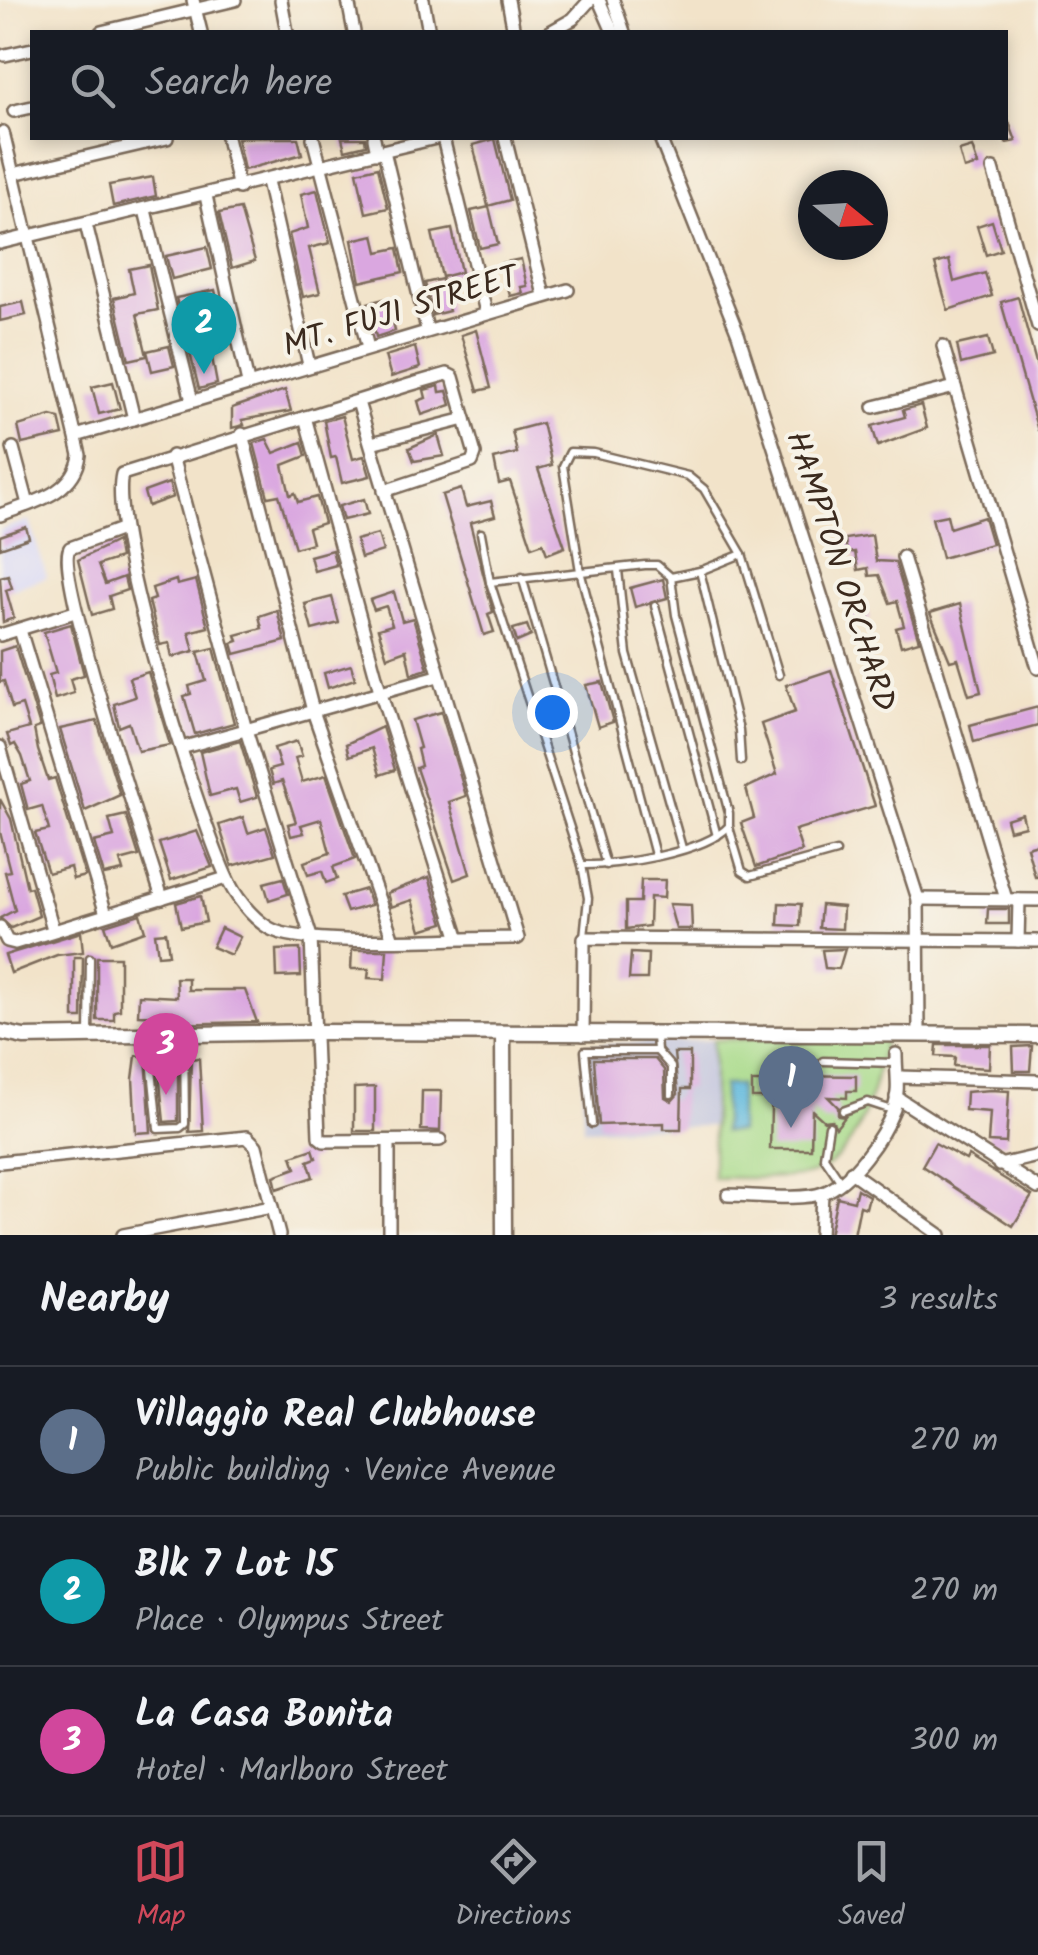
<!DOCTYPE html>
<meta charset="utf-8">
<style>
body{margin:0;font-family:Kalam,sans-serif;background:#242831;color:#f1f3f6}
.compass{position:absolute;left:798px;top:170px;width:90px;height:90px;border-radius:50%;background:#171b24;box-shadow:0 5px 15px #0003;rotate:108deg}
.you{position:absolute;left:552px;top:712px;width:35px;height:35px;margin:-25px;border:8px solid #fff;border-radius:50%;background:#1a73e8;box-shadow:0 0 0 15px #1a73e833}
.badge{display:grid;place-items:center;width:65px;height:65px;border-radius:50%;background:#d1495b;color:#fff;font-size:32px;font-weight:700}
.pin{position:absolute;translate:-50% -82px;filter:drop-shadow(0 2px 5px #0008)}
.pin::after{content:'';position:absolute;top:52px;width:35px;height:30px;background:inherit;clip-path:polygon(0 0,100% 0,50% 100%)}
.list{margin:0;padding:0;list-style:none}
h2{display:flex;justify-content:space-between;align-items:center;height:130px;margin:0;padding:0 40px;font-size:42px}
h2 small{font-size:32px;font-weight:400;color:#9ea1a6}
.list li{display:grid;grid-template-columns:65px 1fr auto;gap:30px;align-items:center;box-sizing:border-box;height:150px;padding:0 40px;border-top:2px solid #363941}
.list b{display:block;font-size:38px;white-space:nowrap}
.list p{margin:0;font-size:32px;white-space:nowrap;color:#9ea1a6}
.list em{font-size:32px;font-style:normal;color:#9ea1a6}
.icon{flex:none;width:55px;height:55px;fill:none;stroke:currentColor;stroke-width:2;stroke-linecap:round;stroke-linejoin:round}
.map{position:relative;flex:none;width:1038px;height:1235px;overflow:hidden}
.search{position:absolute;background:#171b24;box-shadow:0 5px 15px #0003;left:30px;right:30px;top:30px;height:110px;display:flex;align-items:center;gap:25px;box-sizing:border-box;padding:0 35px;border-radius:0px;color:#9ea1a6;font-size:38px}
.sheet{height:580px;background:#171b24}
nav{display:flex;justify-content:space-around;align-items:center;box-sizing:border-box;height:140px;border-top:2px solid #363941;background:#171b24;font-size:28px;color:#9ea1a6}
nav a{display:grid;justify-items:center;gap:5px}
nav .on{color:#d1495b}
.map>svg:first-child{display:block}
.built{fill:#d7d7f8}
.industrial{fill:#bfc2dd}
.green{fill:#a7da89;stroke:#718254;stroke-width:2.5}
.water{fill:#60b9dd;stroke:#4e727e;stroke-width:2.5}
.building{fill:#daa7e0}
.lines{fill:none;stroke-linecap:round;stroke-linejoin:round}
.service-casing{stroke:#7b6b5a;stroke-width:11}
.minor-casing{stroke:#7b6b5a;stroke-width:16}
.tertiary-casing{stroke:#7b6b5a;stroke-width:19}
.service{stroke:#fff;stroke-width:6}
.minor{stroke:#fff;stroke-width:11}
.tertiary{stroke:#fff;stroke-width:14}
.labels{text-anchor:middle;stroke-width:8;stroke-linejoin:round;paint-order:stroke}
.street-label{font-size:32px;fill:#3b2a1e;stroke:#f7f3e8}
</style>
<div class="map">
<svg width="1038" height="1235" viewBox="0 0 1038 1235">
<rect width="100%" height="100%" fill="#f7f3e8"/>
<filter id="ink" filterUnits="userSpaceOnUse"><feTurbulence type="fractalNoise" baseFrequency=".01" numOctaves="2"/><feDisplacementMap in="SourceGraphic" scale="20" xChannelSelector="R" yChannelSelector="G"/><feConvolveMatrix kernelMatrix="1 2 1 2 8 2 1 2 1" color-interpolation-filters="sRGB"/></filter>
<filter id="wash" filterUnits="userSpaceOnUse"><feTurbulence type="fractalNoise" baseFrequency=".0048" numOctaves="4" result="noise"/><feDisplacementMap in="SourceGraphic" scale="40" xChannelSelector="R" yChannelSelector="G"/><feGaussianBlur stdDeviation="2.25" result="paint"/><feColorMatrix in="noise" values="0 0 0 0 0 0 0 0 0 0 0 0 0 0 0 0 0 1.4 0 .05"/><feComposite in="paint" operator="in"/></filter>
<g filter="url(#wash)">
<rect width="100%" height="100%" fill="#f2e3c9"/>
<path class="built" d="M29 520 47 577 0 593V530Z"/>
<path class="industrial" d="M713 1040V1126L583 1129 582 1045Z"/>
<path class="green" d="M885 1034C877 1078 861 1164 806 1175 777 1180 743 1177 713 1178V1040Z"/>
<rect class="water" x="723" y="1085" width="16" height="47"/>
<g id="blocks">
<g class="building">
<path d="M1006 114 1016 141 1006 143Z"/>
<path d="M237 138H298L302 154 244 170Z"/>
<path d="M342 138H365L366 145 345 150Z"/>
<path d="M495 139 510 200 488 206 473 145Z"/>
<path d="M972 147 978 165 964 169 959 151Z"/>
<path d="M378 167 388 208 366 213 357 172Z"/>
<path d="M153 177 156 196 113 206 109 185Z"/>
<path d="M317 190 330 243 309 248 320 293 303 297 289 234 308 228 301 194Z"/>
<path d="M489 207 498 244 480 248 471 211Z"/>
<path d="M240 209 255 261 232 268 219 213Z"/>
<path d="M992 221 1001 250 986 255 977 226Z"/>
<path d="M452 229 461 272 442 277 432 233Z"/>
<path d="M374 235 378 252 398 248 403 272 360 282 352 240Z"/>
<path d="M207 247 212 269 172 279 166 256Z"/>
<path d="M521 259 527 286 521 287 523 293 510 296 502 263Z"/>
<path d="M949 260 954 282 985 273 992 296 948 310 935 264Z"/>
<path d="M149 265 158 310 137 314 147 356 129 360 114 298 134 293 129 269Z"/>
<path d="M442 279 449 311 433 315 425 283Z"/>
<path d="M215 290 219 309 181 317 176 298Z"/>
<path d="M1018 297 1038 370V431L1001 302Z"/>
<path d="M388 298 395 331 376 337 368 303Z"/>
<path d="M23 302 26 315 0 321V307Z"/>
<path d="M476 330 491 388 478 391 461 335Z"/>
<path d="M208 336 217 384 199 389 187 341Z"/>
<path d="M988 338 993 356 961 364 957 345Z"/>
<path d="M169 346 174 366 152 371 147 351Z"/>
<path d="M415 347 420 368 391 377 385 356Z"/>
<path d="M113 382 120 409 99 414 92 387Z"/>
<path d="M439 386 440 392 447 391 451 405 422 415 418 401 426 398 424 390Z"/>
<path d="M285 390 291 411 242 420 244 425 232 428V408Z"/>
<path d="M921 405 927 428 878 446 872 426 905 417 903 410Z"/>
<path d="M51 416 59 418 63 435 22 444 18 426Z"/>
<path d="M342 416 353 459 364 456 370 476 342 483 336 457 331 458 324 421Z"/>
<path d="M542 423 552 465 538 469 565 547 547 554 543 543 532 547 510 481 499 484 494 459 517 453 512 431Z"/>
<path d="M438 435 444 456 414 461 409 448Z"/>
<path d="M267 439 274 453 302 442 306 456 283 465 290 495 295 493 298 502 317 497 324 523 308 528 312 543 295 548 279 495 268 497 254 443Z"/>
<path d="M169 483 173 497 148 506 144 492Z"/>
<path d="M461 489 466 507 491 501 495 516 470 523 493 612 488 614 494 632 484 635 442 495Z"/>
<path d="M364 499 368 514 343 520 339 506Z"/>
<path d="M947 515 950 528 984 517 992 544 942 558 932 518Z"/>
<path d="M26 527 29 538 0 548V536Z"/>
<path d="M378 534 383 551 361 558 356 540Z"/>
<path d="M872 535 876 561 895 562 919 641 901 646 896 628 904 626 897 601 890 603 879 575 869 576 868 568 858 570 855 552 847 553 845 539Z"/>
<path d="M117 541 120 558 98 565 105 584 124 577 127 590 109 596 112 609 92 615 78 560Z"/>
<path d="M332 550 336 565 314 571 310 556Z"/>
<path d="M8 575 12 588 6 590 14 618 3 622 0 577Z"/>
<path d="M663 579 667 598 635 607 630 588Z"/>
<path d="M176 580 177 585 196 580 208 627 189 632 194 651 172 657 169 643 160 645 149 601 155 599 152 588Z"/>
<path d="M394 592 402 621 413 618 428 669 411 674 406 650 387 657 378 629 392 625 386 606 374 610 370 600Z"/>
<path d="M332 597 339 623 312 630 305 604Z"/>
<path d="M865 603 870 620 855 624 850 608Z"/>
<path d="M960 604 981 692 969 695 958 659 950 661 930 613Z"/>
<path d="M277 610 285 641 235 654 232 643 238 641 236 635 262 628 259 616Z"/>
<path d="M71 624 84 675 70 679 74 693 55 699 49 675 56 673 44 632Z"/>
<path d="M527 625 531 636 517 642 513 629Z"/>
<path d="M15 646 40 727 34 729 38 750 48 780 55 778 85 876 73 879 70 867 48 873 35 833 49 830 42 806 28 810 21 784 30 781 22 756 15 744 11 746 7 734 29 728 22 705 12 708 4 681 0 682V651Z"/>
<path d="M214 648 234 723 195 734 184 696 191 694 189 686 206 681 198 652Z"/>
<path d="M351 665 355 679 328 688 324 673Z"/>
<path d="M831 670 875 806 795 830 802 851 756 867 741 823 754 818 746 788 777 774 761 724 795 712 786 685Z"/>
<path d="M148 672 170 745 138 751 129 723 119 727 114 704 135 697 129 678Z"/>
<path d="M602 682 613 722 598 727 586 685Z"/>
<path d="M1038 707V725L974 742 970 725Z"/>
<path d="M441 712 466 796 449 802 470 874 454 880 416 768 421 766 417 749 420 748 412 720Z"/>
<path d="M97 721 120 795 85 811 60 729Z"/>
<path d="M382 727 395 770 380 775 372 748 349 756 346 744Z"/>
<path d="M240 741 257 797 240 802 236 789 210 796 200 752Z"/>
<path d="M297 741 302 756 295 758 302 782 326 775 355 859 333 867 337 879 326 883 322 871 308 875 304 862 330 853 321 819 301 825 304 833 291 836 288 824 296 822 290 803 282 781 273 784 269 770 280 767 274 748Z"/>
<path d="M0 799 11 819 27 888 31 887 39 916 11 928 0 918 15 910 5 872 10 871 0 832Z"/>
<path d="M1022 814 1025 826 1009 830 1006 819Z"/>
<path d="M126 815 139 856 120 861 123 871 104 875 94 842 114 837 109 819Z"/>
<path d="M243 817 248 833 266 827 275 854 232 866 219 825Z"/>
<path d="M197 831 212 867 171 880 159 843Z"/>
<path d="M1038 844V877H1035L1027 847Z"/>
<path d="M429 877 444 923 421 930 412 900 391 907 387 893Z"/>
<path d="M283 878 288 894 269 900 264 883Z"/>
<path d="M641 880H665L664 898 650 897 649 926 626 929V902H640Z"/>
<path d="M365 889 371 905 347 912 341 896Z"/>
<path d="M201 896 206 922 181 927 176 903Z"/>
<path d="M779 903 801 904 800 926 778 925Z"/>
<path d="M669 904 691 905 692 929H676Z"/>
<path d="M821 905 843 907 842 929 819 928Z"/>
<path d="M988 909H1009V924H987Z"/>
<path d="M140 914 145 931 111 943 105 925Z"/>
<path d="M221 928 240 937 231 955 212 947Z"/>
<path d="M81 932 83 952 57 955 11 973 5 955Z"/>
<path d="M166 932 169 954 158 955 155 933Z"/>
<path d="M300 949 301 976 277 977 276 950Z"/>
<path d="M845 949 839 969 825 968 822 950Z"/>
<path d="M352 950H387L385 979 368 978 369 969H351Z"/>
<path d="M631 953 648 954 647 979H629Z"/>
<path d="M74 957H83L82 1018H74Z"/>
<path d="M97 957H120V1010L114 1011V1020H97Z"/>
<path d="M176 978H188V990H245L257 1022 167 1024V1016L138 1015 139 995 177 997Z"/>
<path d="M937 1045H990L989 1068 954 1066 955 1057 936 1056Z"/>
<path d="M1032 1046 1030 1071H1014L1013 1047Z"/>
<path d="M674 1053H690V1089H682L681 1129H664V1123L599 1125 594 1059H655L664 1070 665 1097 672 1101 678 1094Z"/>
<path d="M146 1055 151 1132 136 1133 133 1079 136 1056Z"/>
<path d="M199 1058 203 1131 189 1132 191 1059Z"/>
<path d="M178 1070V1121L164 1122 159 1072Z"/>
<path d="M795 1075 856 1076V1091H847V1098L828 1097 838 1107V1116L845 1117 836 1128 832 1120 824 1121 812 1110 811 1149H770L771 1107H795Z"/>
<rect x="752" y="1082" width="16" height="16"/>
<path d="M375 1087V1131H354V1088Z"/>
<path d="M991 1090 1009 1091 1006 1143 988 1142 990 1112 965 1110 966 1092Z"/>
<path d="M422 1091H441L440 1131 421 1130Z"/>
<path d="M935 1143 966 1160 968 1156 1032 1196 1013 1226 922 1166Z"/>
<path d="M313 1149 316 1158 308 1161 313 1177 277 1189 274 1176 296 1168 292 1156Z"/>
<path d="M857 1189 869 1196 866 1208 860 1206 854 1235H829L837 1197 854 1201Z"/>
</g>
</g>
</g>
<g filter="url(#ink)">
<use href="#blocks" fill-opacity="0" stroke="#7b6b5a" stroke-width="2.5"/>
<g class="lines">
<defs>
<g id="service">
<path d="M481 533 490 582 582 865 588 898 584 937"/>
<path d="M618 570 627 654 682 848"/>
<path d="M700 571 742 554"/>
<path d="M522 577 606 865"/>
<path d="M490 582 645 565H657L671 577 700 571 739 730 741 761"/>
<path d="M655 606 717 836"/>
<path d="M729 827 742 871 750 876 836 852"/>
<path d="M655 855 580 571 563 466 570 452 594 453 688 476 704 489 742 554 779 675"/>
<path d="M582 865C617 866 704 853 729 826V813L676 615 671 577"/>
<path d="M89 1035 90 958"/>
<path d="M656 1036 657 1051 671 1067V1094"/>
<path d="M823 1061 895 1063"/>
<path d="M183 1063 157 1064 152 1069 158 1129 180 1128 185 1124 184 1035"/>
<path d="M843 1111 868 1102 892 1110"/>
<path d="M592 1124 585 1051H657"/>
<path d="M829 1126 824 1157 841 1182"/>
</g>
<g id="minor">
<path d="M193 0 201 32"/>
<path d="M281 0 287 32"/>
<path d="M348 0 354 32"/>
<path d="M423 0 429 32"/>
<path d="M508 0 514 32"/>
<path d="M599 0 613 32"/>
<path d="M613 0 624 32"/>
<path d="M101 32 235 0"/>
<path d="M550 32 573 19 590 0"/>
<path d="M5 55 32 49"/>
<path d="M14 111 32 107"/>
<path d="M227 138 239 188"/>
<path d="M313 138 368 348"/>
<path d="M374 138 377 153"/>
<path d="M443 138 486 312"/>
<path d="M505 138 544 295"/>
<path d="M660 138 738 334 918 899 919 1032"/>
<path d="M384 151 427 329"/>
<path d="M993 169 1038 326"/>
<path d="M13 174 167 138"/>
<path d="M267 181 309 365"/>
<path d="M206 196 248 383"/>
<path d="M145 210 192 401"/>
<path d="M86 224 134 419"/>
<path d="M0 243 436 138"/>
<path d="M943 346 1038 668"/>
<path d="M358 402 518 938C470 937 302 949 269 928 251 917 234 895 226 876 197 811 108 533 122 474L409 385 447 374 453 377 475 454 472 462 384 491"/>
<path d="M874 407 955 387"/>
<path d="M305 417 380 691 458 936"/>
<path d="M242 434 313 711 392 937"/>
<path d="M76 436 568 290"/>
<path d="M371 443 465 419"/>
<path d="M13 448 28 504"/>
<path d="M172 456 246 730 311 937 319 1137 324 1141 440 1140"/>
<path d="M0 515C31 503 75 494 80 455L3 132"/>
<path d="M122 529 70 548C53 567 149 855 162 898"/>
<path d="M903 557 1006 899"/>
<path d="M20 630 106 914"/>
<path d="M0 635 75 612"/>
<path d="M0 747 53 929"/>
<path d="M181 748 438 676"/>
<path d="M918 899 1038 900"/>
<path d="M0 927 7 941 15 943 226 878"/>
<path d="M1018 941 1019 900"/>
<path d="M583 1035 584 938 1038 941"/>
<path d="M899 1077 1038 1081"/>
<path d="M896 1097 1038 1188"/>
<path d="M0 1162 247 1137 256 1146 279 1235"/>
<path d="M999 1165 1038 1156"/>
<path d="M851 1172 940 1235"/>
<path d="M728 1195C752 1195 803 1201 823 1193 852 1182 883 1137 894 1109 900 1090 896 1073 896 1054"/>
<path d="M123 1235 272 1207"/>
<path d="M389 1235V1141"/>
<path d="M820 1235 822 1194"/>
</g>
<g id="tertiary">
<path d="M0 1032 24 1037 315 1032 1038 1035"/>
<path d="M503 1034 504 1235"/>
</g>
</defs>
<use href="#service" class="service-casing"/>
<use href="#minor" class="minor-casing"/>
<use href="#tertiary" class="tertiary-casing"/>
<use href="#service" class="service"/>
<use href="#minor" class="minor"/>
<use href="#tertiary" class="tertiary"/>
</g>
</g>
<g class="labels">
<g class="street-label">
<text transform="translate(400 310) rotate(-17)" y="11">MT. FUJI STREET</text>
<text transform="translate(842 571) rotate(72)" y="11">HAMPTON ORCHARD</text>
</g>
</g>
</svg>
<svg class="compass" viewBox="-18 -18 36 36"><path d="M0-13l5 13h-10z" fill="#e53935"/><path d="M0 13l5-13h-10z" fill="#9ea1a6"/></svg>
<div class="you"></div>
<div class="pin badge" style="left:791px;top:1128px;background:#5c6f8a">1</div>
<div class="pin badge" style="left:204px;top:374px;background:#0f9aa8">2</div>
<div class="pin badge" style="left:166px;top:1095px;background:#d1479c">3</div>
<div class="search"><svg class="icon" aria-label="search" viewBox="0 0 24 24"><circle cx="10" cy="10" r="6"/><path d="M15 15l6 6"/></svg>Search here</div>
</div>
<section class="sheet">
<h2>Nearby<small>3 results</small></h2>
<ul class="list">
<li><span class="badge" style="background:#5c6f8a">1</span><div><b>Villaggio Real Clubhouse</b><p>Public building · Venice Avenue</p></div><em>270 m</em></li>
<li><span class="badge" style="background:#0f9aa8">2</span><div><b>Blk 7 Lot 15</b><p>Place · Olympus Street</p></div><em>270 m</em></li>
<li><span class="badge" style="background:#d1479c">3</span><div><b>La Casa Bonita</b><p>Hotel · Marlboro Street</p></div><em>300 m</em></li>
</ul>
</section>
<nav>
<a class="on"><svg class="icon" aria-label="map" viewBox="0 0 24 24"><path d="M3 6l6-2 6 2 6-2v14l-6 2-6-2-6 2zM9 4v14M15 6v14"/></svg>Map</a>
<a><svg class="icon" aria-label="directions" viewBox="0 0 24 24"><path d="M12 3l9 9-9 9-9-9zM9 14v-3h6M13 9l2 2-2 2"/></svg>Directions</a>
<a><svg class="icon" aria-label="saved" viewBox="0 0 24 24"><path d="M7 4h10v16l-5-4-5 4z"/></svg>Saved</a>
</nav>
